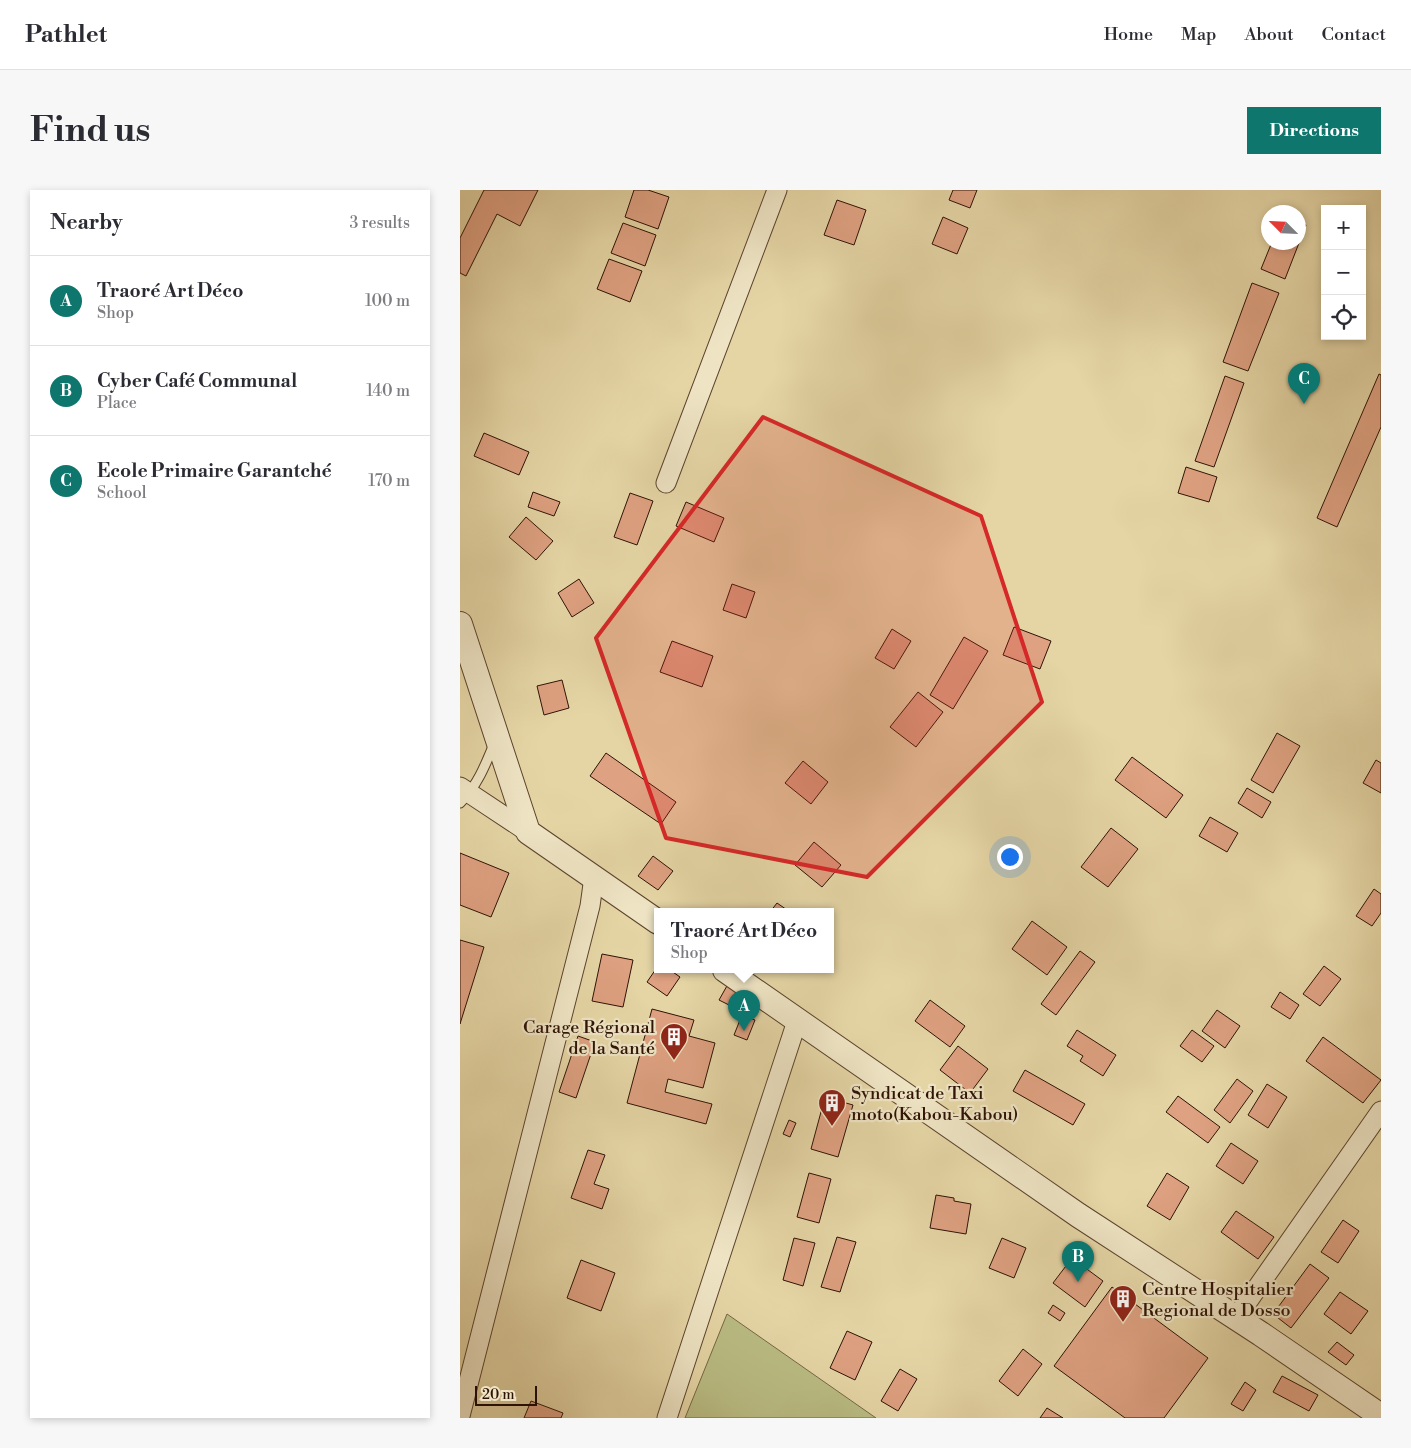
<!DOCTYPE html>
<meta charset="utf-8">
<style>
body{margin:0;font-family:"Libre Bodoni",serif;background:#f7f7f7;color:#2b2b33}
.controls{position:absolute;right:15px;top:15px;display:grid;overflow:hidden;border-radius:0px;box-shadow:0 2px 8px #0003}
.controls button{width:45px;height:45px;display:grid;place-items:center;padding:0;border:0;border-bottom:1px solid #e1e1e2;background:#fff;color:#2b2b33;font:25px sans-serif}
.compass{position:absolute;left:801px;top:15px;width:45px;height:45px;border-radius:50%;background:#fff;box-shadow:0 2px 8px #0003;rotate:294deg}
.scale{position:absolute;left:15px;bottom:12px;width:62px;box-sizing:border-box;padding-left:5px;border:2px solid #2e1205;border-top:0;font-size:14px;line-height:18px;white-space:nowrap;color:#2e1205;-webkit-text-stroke:4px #eee4c4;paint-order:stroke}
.you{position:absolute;left:549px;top:666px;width:18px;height:18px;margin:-12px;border:4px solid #fff;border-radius:50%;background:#1a73e8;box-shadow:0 0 0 8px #1a73e833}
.badge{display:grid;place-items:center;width:32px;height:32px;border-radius:50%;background:#0f766e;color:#fff;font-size:16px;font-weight:700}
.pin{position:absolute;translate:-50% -41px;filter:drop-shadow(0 1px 2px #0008)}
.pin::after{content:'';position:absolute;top:26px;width:18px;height:15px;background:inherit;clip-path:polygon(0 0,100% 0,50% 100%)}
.popup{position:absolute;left:194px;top:718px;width:180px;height:65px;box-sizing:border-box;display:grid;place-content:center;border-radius:0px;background:#fff;filter:drop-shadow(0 1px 4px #0005);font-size:16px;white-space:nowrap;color:#7c7c81}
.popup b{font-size:19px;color:#2b2b33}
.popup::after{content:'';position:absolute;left:50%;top:100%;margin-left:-10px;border:10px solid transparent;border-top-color:#fff}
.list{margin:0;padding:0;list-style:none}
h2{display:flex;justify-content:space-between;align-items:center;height:65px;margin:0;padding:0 20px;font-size:21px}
h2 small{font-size:16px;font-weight:400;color:#7c7c81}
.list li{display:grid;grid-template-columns:32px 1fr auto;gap:15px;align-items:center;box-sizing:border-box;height:90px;padding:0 20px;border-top:1px solid #e1e1e2}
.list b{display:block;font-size:19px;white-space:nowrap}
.list p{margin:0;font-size:16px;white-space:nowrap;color:#7c7c81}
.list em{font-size:16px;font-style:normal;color:#7c7c81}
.icon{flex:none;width:28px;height:28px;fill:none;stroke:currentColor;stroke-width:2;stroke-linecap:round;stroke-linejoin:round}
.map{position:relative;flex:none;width:921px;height:1228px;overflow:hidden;border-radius:0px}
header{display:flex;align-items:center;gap:30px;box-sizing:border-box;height:70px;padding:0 25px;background:#fff;border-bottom:1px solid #e1e1e2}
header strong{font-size:24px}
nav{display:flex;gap:28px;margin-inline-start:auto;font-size:18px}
.intro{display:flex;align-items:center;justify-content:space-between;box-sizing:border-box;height:120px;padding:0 30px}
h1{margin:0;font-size:35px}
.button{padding:12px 22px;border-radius:0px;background:#0f766e;color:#fff;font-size:18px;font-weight:700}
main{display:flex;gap:30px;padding:0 30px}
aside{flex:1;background:#fff;border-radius:0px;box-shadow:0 2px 8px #0003}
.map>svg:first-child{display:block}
.green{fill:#b9bc83;stroke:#746744}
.building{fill:#dea181;stroke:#2e1205}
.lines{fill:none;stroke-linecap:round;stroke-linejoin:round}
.service-casing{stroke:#5c432d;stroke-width:11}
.minor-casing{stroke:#5c432d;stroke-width:21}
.tertiary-casing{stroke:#5c432d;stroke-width:26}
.service{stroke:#eee4c4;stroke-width:9}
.minor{stroke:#eee4c4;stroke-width:19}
.tertiary{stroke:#eee4c4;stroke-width:24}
.marked{fill:#d62828;fill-opacity:0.2;stroke:#d62828;stroke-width:4;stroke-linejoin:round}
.labels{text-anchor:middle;stroke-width:4.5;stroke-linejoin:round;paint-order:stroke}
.poi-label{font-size:18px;fill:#2e1205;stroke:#eee4c4;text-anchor:start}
</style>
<header>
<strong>Pathlet</strong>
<nav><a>Home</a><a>Map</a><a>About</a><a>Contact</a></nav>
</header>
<div class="intro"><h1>Find us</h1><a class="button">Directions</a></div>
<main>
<aside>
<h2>Nearby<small>3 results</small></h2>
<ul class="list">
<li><span class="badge">A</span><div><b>Traoré Art Déco</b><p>Shop</p></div><em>100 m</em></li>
<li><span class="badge">B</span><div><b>Cyber Café Communal</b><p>Place</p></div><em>140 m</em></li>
<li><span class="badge">C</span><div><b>Ecole Primaire Garantché</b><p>School</p></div><em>170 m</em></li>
</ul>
</aside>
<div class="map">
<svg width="921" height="1228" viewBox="0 0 921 1228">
<rect width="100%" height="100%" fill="#e5d5a5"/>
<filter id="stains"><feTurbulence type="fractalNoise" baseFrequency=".004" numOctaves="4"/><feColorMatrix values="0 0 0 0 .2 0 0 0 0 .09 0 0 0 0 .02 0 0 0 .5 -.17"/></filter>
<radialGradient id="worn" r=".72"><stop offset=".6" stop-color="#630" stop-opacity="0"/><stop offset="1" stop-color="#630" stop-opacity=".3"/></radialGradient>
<path class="green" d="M267 1124 416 1228H225Z"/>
<g class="building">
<path d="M24 0H78L60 36 37 24 6 86 0 83V48Z"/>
<path d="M174 0H188L209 7 198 39 165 27Z"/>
<path d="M493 0H517L510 18 489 10Z"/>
<path d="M377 10 406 20 394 55 364 45Z"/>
<path d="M483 27 508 38 497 64 472 54Z"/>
<path d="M838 32 846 35 825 89 801 79 812 52H838Z"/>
<path d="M163 33 196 45 185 76 151 63Z"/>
<path d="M149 69 182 81 170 112 137 99Z"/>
<path d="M792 93 819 103 788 181 763 172Z"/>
<path d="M919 184 921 185V237L877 337 857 328Z"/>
<path d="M765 186 784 193 754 277 735 271Z"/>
<path d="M24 243 69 262 59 285 14 266Z"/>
<path d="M726 277 757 287 749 312 718 303Z"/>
<path d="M73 302 100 312 94 326 68 317Z"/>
<path d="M170 303 193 311 177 355 154 347Z"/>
<path d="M226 312 264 328 254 352 216 336Z"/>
<path d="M66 327 93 351 76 370 49 347Z"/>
<path d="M119 389 134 413 112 427 98 403Z"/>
<path d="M272 394 295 402 286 428 263 420Z"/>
<path d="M554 437 591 451 580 479 543 465Z"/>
<path d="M432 439 451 451 434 479 415 468Z"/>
<path d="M504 447 528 461 493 519 470 505Z"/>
<path d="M212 451 253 466 242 497 200 482Z"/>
<path d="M102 490 109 518 84 525 77 496Z"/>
<path d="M458 502 483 522 456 557 430 537Z"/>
<path d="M817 543 840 556 813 603 791 590Z"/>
<path d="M146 563 216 612 201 634 130 586Z"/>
<path d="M672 567 723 605 706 628 655 590Z"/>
<path d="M916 570 921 573V603L903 593Z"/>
<path d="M343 571 368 592 351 614 325 593Z"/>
<path d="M787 598 811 612 802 628 778 613Z"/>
<path d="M750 627 778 643 767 662 739 646Z"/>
<path d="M651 638 678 659 648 697 621 677Z"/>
<path d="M354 652 381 675 362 697 335 675Z"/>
<path d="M0 663 49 683 31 727 0 715Z"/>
<path d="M193 666 213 681 198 700 178 686Z"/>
<path d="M914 699 921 704V723L912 736 896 726Z"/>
<path d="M317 713 330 722H310Z"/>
<path d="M572 731 607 757 587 785 552 759Z"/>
<path d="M0 750 24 757 0 834Z"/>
<path d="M620 761 635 772 596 825 581 814Z"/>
<path d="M142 764 173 770 163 817 132 811Z"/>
<path d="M198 776V780H210L220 787 207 806 187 792Z"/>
<path d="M864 776 881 789 860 816 843 804Z"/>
<path d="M268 794 284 803 275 818 259 810Z"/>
<path d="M820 802 839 815 830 829 811 817Z"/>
<path d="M470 810 505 836 490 857 455 831Z"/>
<path d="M192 819 234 830 229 846 255 853 243 898 208 889 205 902 252 914 246 934 167 913Z"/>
<path d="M757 820 780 836 765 858 742 841Z"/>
<path d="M282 825 295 830 287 850 274 845Z"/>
<path d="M617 840 656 865 643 886 620 871 623 866 607 856Z"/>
<path d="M732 840 754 856 742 872 720 856Z"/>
<path d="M118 846 135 852 116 908 99 902Z"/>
<path d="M863 847 921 890 903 913 846 871Z"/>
<path d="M498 856 528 879 510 903 480 880Z"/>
<path d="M565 880 625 914 613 935 553 901Z"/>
<path d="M777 889 793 901 770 933 754 920Z"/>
<path d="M807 894 827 907 808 938 788 925Z"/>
<path d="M718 906 760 937 748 953 706 922Z"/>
<path d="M365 907 393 915 378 967 351 959Z"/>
<path d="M329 930 336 933 330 947 323 944Z"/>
<path d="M771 953 798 971 783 994 756 976Z"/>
<path d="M128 960 145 965 134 994 149 999 142 1019 111 1008Z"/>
<path d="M349 983 371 989 359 1033 337 1027Z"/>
<path d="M707 983 729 997 710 1030 687 1016Z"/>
<path d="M476 1005 494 1008V1011L511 1014 506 1044 470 1038Z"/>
<path d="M776 1021 814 1047 798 1069 761 1042Z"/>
<path d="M883 1030 899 1041 878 1073 861 1062Z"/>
<path d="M377 1047 396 1052 380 1102 361 1097Z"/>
<path d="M334 1048 355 1053 343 1096 323 1090Z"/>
<path d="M542 1048 566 1058 554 1088 529 1078Z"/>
<path d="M612 1068 643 1091 625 1117 593 1093Z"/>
<path d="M121 1070 155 1083 141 1121 107 1108Z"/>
<path d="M850 1074 869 1088 831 1138 813 1124Z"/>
<path d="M652 1097 748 1168 704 1228H665L594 1176Z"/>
<path d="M880 1102 908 1121 891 1144 864 1124Z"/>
<path d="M593 1115 605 1123 600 1131 588 1123Z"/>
<path d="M387 1141 412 1152 395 1190 370 1178Z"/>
<path d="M877 1152 894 1165 886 1175 868 1162Z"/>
<path d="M563 1159 582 1174 558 1206 539 1191Z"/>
<path d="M440 1179 457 1189 438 1221 421 1211Z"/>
<path d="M822 1186 858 1205 849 1221 813 1202Z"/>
<path d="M785 1192 796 1200 783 1221 771 1214Z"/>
<path d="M71 1211 103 1223 101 1228H64Z"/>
<path d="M587 1218 603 1228H580Z"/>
</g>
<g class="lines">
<defs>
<path id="service" d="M0 613C17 596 25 576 34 554"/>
<g id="minor">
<path d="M206 293 317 0"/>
<path d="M0 597 68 642"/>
<path d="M776 1128 921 921"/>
<path d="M0 1226 130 716 134 687"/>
<path d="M207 1228 337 831"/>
</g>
<g id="tertiary">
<path d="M0 434 68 642 198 732"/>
<path d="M265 780 618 1025 801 1144 921 1226"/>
</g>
</defs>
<use href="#service" class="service-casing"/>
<use href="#minor" class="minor-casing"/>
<use href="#tertiary" class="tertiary-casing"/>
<use href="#service" class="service"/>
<use href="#minor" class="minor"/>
<use href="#tertiary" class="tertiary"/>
</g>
<path class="marked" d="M303 227 521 326 582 512 407 687 206 648 136 448Z"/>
<defs>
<symbol id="building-pin" viewBox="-11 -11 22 30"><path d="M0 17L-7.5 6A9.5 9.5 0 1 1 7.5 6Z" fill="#8f2418" stroke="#eee4c4"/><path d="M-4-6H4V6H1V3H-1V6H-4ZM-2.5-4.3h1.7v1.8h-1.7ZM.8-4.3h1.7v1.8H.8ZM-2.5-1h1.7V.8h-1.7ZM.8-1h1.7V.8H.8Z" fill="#fff"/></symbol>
</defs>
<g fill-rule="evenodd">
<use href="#building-pin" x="198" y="831" width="32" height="43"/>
<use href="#building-pin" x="356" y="897" width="32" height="43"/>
<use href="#building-pin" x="647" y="1093" width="32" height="43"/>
</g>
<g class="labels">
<g class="poi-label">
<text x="195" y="843" text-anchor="end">Carage Régional<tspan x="195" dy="21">de la Santé</tspan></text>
<text x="391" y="909">Syndicat de Taxi<tspan x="391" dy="21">moto(Kabou-Kabou)</tspan></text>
<text x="682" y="1105">Centre Hospitalier<tspan x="682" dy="21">Regional de Dosso</tspan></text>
</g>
</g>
<rect width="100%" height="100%" filter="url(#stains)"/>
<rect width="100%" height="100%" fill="url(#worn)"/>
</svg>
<div class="controls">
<button>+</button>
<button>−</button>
<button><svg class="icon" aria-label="locate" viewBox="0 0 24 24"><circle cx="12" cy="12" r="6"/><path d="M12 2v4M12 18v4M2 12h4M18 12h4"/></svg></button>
</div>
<svg class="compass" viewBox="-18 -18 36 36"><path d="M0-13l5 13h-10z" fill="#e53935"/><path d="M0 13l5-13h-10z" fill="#7c7c81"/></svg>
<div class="scale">20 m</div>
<div class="you"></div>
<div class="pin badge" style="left:284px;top:841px">A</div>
<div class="popup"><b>Traoré Art Déco</b>Shop</div>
<div class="pin badge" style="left:618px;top:1092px">B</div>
<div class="pin badge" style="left:844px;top:214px">C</div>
</div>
</main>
